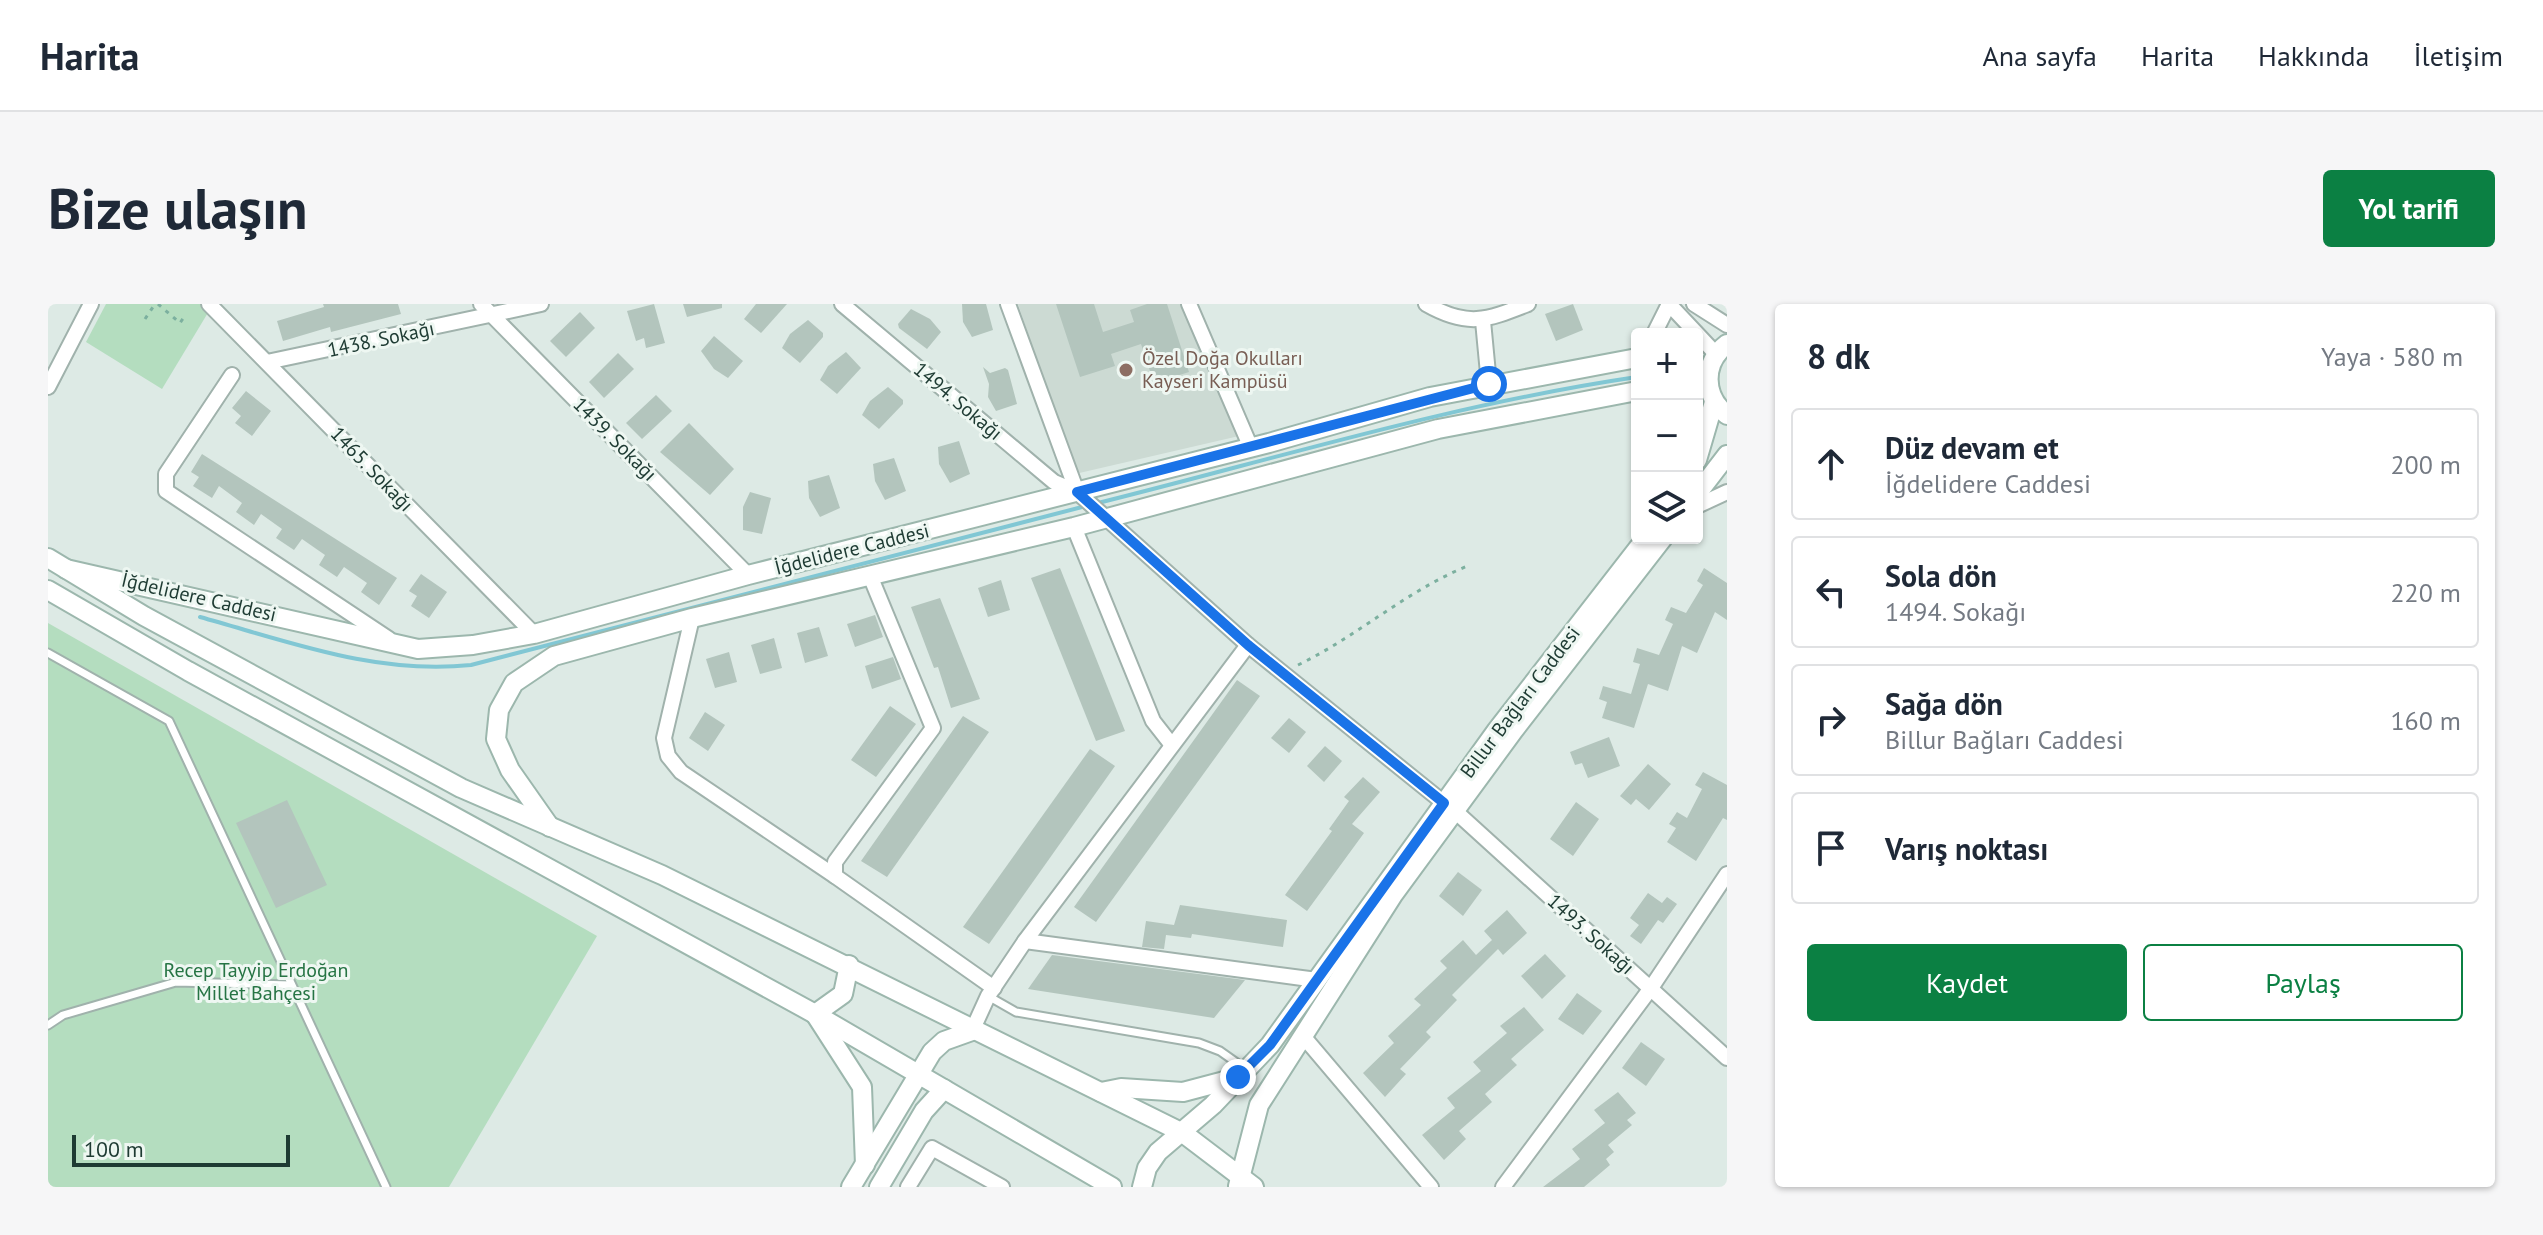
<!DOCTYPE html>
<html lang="tr">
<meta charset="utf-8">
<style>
body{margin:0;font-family:"PT Sans",sans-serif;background:#f6f6f7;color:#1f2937}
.controls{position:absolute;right:24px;top:24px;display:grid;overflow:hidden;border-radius:8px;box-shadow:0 2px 6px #0004}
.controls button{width:72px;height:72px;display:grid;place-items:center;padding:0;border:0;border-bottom:2px solid #e0e1e3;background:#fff;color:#1f2937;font:40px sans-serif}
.scale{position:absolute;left:24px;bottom:20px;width:218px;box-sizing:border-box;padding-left:8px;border:4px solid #1e3b33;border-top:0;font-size:22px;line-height:28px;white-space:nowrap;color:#1e3b33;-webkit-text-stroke:6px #eef7f2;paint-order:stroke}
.stop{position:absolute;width:24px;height:24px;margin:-18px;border:6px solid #1a73e8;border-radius:50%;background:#fff}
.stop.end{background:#1a73e8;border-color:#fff;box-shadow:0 2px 8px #0008}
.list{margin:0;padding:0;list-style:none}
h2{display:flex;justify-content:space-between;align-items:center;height:104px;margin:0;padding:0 32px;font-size:34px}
h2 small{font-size:26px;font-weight:400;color:#747a83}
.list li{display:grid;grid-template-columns:52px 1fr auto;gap:24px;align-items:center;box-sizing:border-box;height:112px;margin:0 16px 16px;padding:0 16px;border:2px solid #e0e1e3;border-radius:8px}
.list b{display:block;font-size:30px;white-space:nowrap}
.list p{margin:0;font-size:26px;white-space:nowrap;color:#747a83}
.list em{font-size:26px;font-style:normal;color:#747a83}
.actions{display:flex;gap:16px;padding:24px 32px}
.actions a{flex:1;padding:18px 0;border:2px solid #0b8043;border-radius:8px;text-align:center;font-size:28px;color:#0b8043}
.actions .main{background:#0b8043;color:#fff}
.icon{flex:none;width:44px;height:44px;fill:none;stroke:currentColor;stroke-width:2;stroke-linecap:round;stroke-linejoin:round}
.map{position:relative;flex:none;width:1679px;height:883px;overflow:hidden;border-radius:8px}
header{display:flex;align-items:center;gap:48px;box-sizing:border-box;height:112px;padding:0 40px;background:#fff;border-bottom:2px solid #e0e1e3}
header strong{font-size:38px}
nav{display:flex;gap:44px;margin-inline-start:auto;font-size:28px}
.intro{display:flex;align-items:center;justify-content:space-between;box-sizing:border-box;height:192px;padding:0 48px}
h1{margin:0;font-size:56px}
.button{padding:20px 36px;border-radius:8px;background:#0b8043;color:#fff;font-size:28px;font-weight:700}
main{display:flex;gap:48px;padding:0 48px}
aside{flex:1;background:#fff;border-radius:8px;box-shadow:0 2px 6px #0004}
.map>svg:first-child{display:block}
.built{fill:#ccdad3}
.green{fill:#b4ddbf}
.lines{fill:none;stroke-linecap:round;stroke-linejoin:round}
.stream{stroke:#81c7d4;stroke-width:4}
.building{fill:#b3c5bd}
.lane-casing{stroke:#a0b2ac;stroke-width:11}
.street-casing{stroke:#a0b2ac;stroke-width:18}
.secondary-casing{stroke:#9cb7ad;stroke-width:22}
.path{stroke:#7cb09f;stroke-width:3;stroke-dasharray:4 6;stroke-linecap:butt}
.lane{stroke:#fff;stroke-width:7}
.street{stroke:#fff;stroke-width:14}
.secondary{stroke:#fff;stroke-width:18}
.route{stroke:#1a73e8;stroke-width:10}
.education-dot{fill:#8d6e63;stroke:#eef7f2;stroke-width:3}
.labels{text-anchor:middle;stroke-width:6;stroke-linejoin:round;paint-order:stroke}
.street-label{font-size:20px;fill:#1e3b33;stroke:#eef7f2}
.education-label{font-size:20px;fill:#785e54;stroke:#eef7f2;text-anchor:start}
.park-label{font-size:20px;fill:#267444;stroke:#eef7f2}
</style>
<header>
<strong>Harita</strong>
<nav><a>Ana sayfa</a><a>Harita</a><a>Hakkında</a><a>İletişim</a></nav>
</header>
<div class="intro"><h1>Bize ulaşın</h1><a class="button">Yol tarifi</a></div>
<main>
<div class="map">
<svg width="1679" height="883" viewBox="0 0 1679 883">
<rect width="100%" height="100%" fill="#ddeae5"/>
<path class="built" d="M970 0H1136L1191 132 1027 170Z"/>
<g class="green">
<path d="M58 0H153L161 7 114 85 38 38Z"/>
<path d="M0 319 549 632 401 883H0Z"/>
</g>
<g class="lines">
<g class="stream">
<path d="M1046 200C1227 155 1405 100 1589 73"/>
<path d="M152 313C242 338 328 371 423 361L1038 202"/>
</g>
</g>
<g class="building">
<path d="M275 0H350L353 10 283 28 282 23 235 37 229 17 276 3Z"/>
<path d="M606 0 617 39 598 44 596 34 588 37 579 7Z"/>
<path d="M635 0H674V4L639 13Z"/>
<path d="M708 0H739L713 29 696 15Z"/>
<path d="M914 0H938L945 26 924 33 915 18Z"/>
<path d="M1008 0H1046L1055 28 1086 18 1082 6 1099 0H1119L1141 68 1106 79 1093 40 1063 50 1067 62 1032 73Z"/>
<path d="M1525 0 1535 26 1508 37 1497 10Z"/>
<path d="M863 5 882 15 893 28 879 45 851 24 850 20Z"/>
<path d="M532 8 547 24 518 53 502 37Z"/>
<path d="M760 16 775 29V33L752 59 734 44 742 30Z"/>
<path d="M666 32 695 57 680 74 666 65 653 47Z"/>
<path d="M798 48 813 64 789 90 772 76 780 62Z"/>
<path d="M570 49 586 65 556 94 541 78Z"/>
<path d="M935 63 942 69 957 64 960 66 969 100 948 107 940 93 941 80Z"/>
<path d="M840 83 855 96V100L831 125 814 111 822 97Z"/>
<path d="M198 87 223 107 204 132 187 119 193 112 184 104Z"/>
<path d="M608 91 624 107 594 135 578 119Z"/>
<path d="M641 119 686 165 662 191 612 148Z"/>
<path d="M911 137 922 170 902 179 891 160 890 143Z"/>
<path d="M154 150 349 274 331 301 313 288 319 279 296 263 289 273 271 261 277 251 254 235 246 246 228 234 234 225 213 210 206 221 188 208 194 199 171 182 164 194 145 182 151 173 143 168Z"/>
<path d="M846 154 858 187 837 196 827 177 825 160Z"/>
<path d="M781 171 792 204 772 213 761 194 760 177Z"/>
<path d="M702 188 723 194 714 230 695 226V203Z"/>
<path d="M1012 264 1077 427 1048 437 983 274Z"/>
<path d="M1656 264 1679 279V316L1667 308 1649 349 1634 342 1620 387 1600 380 1586 424 1554 414 1559 398 1551 395 1555 382 1583 390 1592 360 1585 358 1589 344 1611 351 1625 320 1617 316 1623 303 1638 309 1655 281 1649 277Z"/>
<path d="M373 270 399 288 381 314 363 302 369 292 361 287Z"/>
<path d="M953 276 962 306 940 313 930 284Z"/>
<path d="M892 294 932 395 903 404 890 363 886 364 863 303Z"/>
<path d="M827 311 835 333 807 343 799 320Z"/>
<path d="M771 323 780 352 757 359 749 329Z"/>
<path d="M726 334 734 364 712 370 703 341Z"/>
<path d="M681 348 689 378 667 384 658 355Z"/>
<path d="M845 353 853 375 824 385 817 362Z"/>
<path d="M1189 376 1212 392 1048 618 1026 603Z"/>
<path d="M842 402 868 420 828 473 803 456Z"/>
<path d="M657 408 677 421 660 447 641 434Z"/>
<path d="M915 412 941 428 839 573 813 557Z"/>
<path d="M1241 414 1258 428 1241 449 1223 434Z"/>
<path d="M1561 433 1572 462 1540 474 1534 459 1527 461 1522 448Z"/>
<path d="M1277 442 1294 457 1276 478 1259 462Z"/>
<path d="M1042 445 1067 462 941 640 915 623Z"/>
<path d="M1600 460 1623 480 1601 506 1588 495 1583 501 1572 492Z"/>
<path d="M1655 468 1679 481V516L1675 514 1648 557 1619 538 1628 524 1621 520 1629 508 1639 514 1654 485 1647 481Z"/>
<path d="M1315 473 1332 488 1304 520 1316 529 1259 607 1237 591 1284 527 1281 525 1301 497 1296 493Z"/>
<path d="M239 496 279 581 228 604 188 519Z"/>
<path d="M1528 498 1551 515 1525 552 1502 535Z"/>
<path d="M1410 568 1434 586 1415 612 1391 592Z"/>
<path d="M1600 589 1614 599 1619 593 1629 600 1615 619 1610 616 1593 640 1582 632 1591 621 1582 614Z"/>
<path d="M1132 601 1239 616 1235 643 1144 630 1143 634 1118 631 1116 645 1094 643 1098 617 1126 621Z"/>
<path d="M1459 606 1479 629 1455 651 1450 645 1404 691 1409 696 1378 728 1383 733 1352 765 1358 770 1337 793 1315 769 1346 739 1340 732 1373 701 1366 695 1399 664 1392 657 1415 636 1428 651 1444 636 1436 627Z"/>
<path d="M1497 650 1518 672 1494 695 1473 672Z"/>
<path d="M1004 651 1197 676 1166 714 980 685Z"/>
<path d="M1529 689 1554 707 1535 731 1510 715Z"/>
<path d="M1476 703 1496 726 1463 755 1469 761 1437 790 1444 798 1411 827 1418 835 1396 856 1374 831 1407 804 1399 794 1433 767 1425 758 1459 729 1452 722Z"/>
<path d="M1593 738 1617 755 1598 782 1574 764Z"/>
<path d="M1570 788 1588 809 1579 816 1584 821 1560 841 1566 848 1558 855 1562 861 1536 883H1495L1532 855 1524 845 1557 819 1546 806Z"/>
</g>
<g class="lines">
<defs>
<g id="lane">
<path d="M0 349 121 417 338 883"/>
<path d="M940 692 968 708 1151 739 1172 747 1196 764"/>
<path d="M0 721 15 711 128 678 243 681"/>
</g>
<g id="street">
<path d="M161 0 486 330"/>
<path d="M433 0 700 271"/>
<path d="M794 0 1006 178 1029 188"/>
<path d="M960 0 1029 188 1200 341 1396 499"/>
<path d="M1141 0 1203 144"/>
<path d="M1378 0C1420 24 1439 16 1480 0"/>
<path d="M1621 0 1668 50"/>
<path d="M1646 0 1679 21"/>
<path d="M1435 17 1441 80"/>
<path d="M1606 30 1621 0"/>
<path d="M219 58 493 0"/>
<path d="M184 71 118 170V187L341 335"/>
<path d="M0 83 43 0"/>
<path d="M1649 202 1679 188"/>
<path d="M1026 223 1105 417 1123 440"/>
<path d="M823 274 885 424 787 558V572L946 684"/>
<path d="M644 314 616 434 620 452 633 468 787 572"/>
<path d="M1407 507 1679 754"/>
<path d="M977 637 1269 676"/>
<path d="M924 727 940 692 977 637 1200 341"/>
<path d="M1255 732 1383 883"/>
<path d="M860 883 884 844 954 883"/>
<path d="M1455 883 1603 684 1679 570"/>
</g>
<g id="secondary">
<path d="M1679 40C1654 59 1655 92 1679 111"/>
<path d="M1649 156 1666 98"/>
<path d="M1649 190 1679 151"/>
<path d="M0 254 96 312 413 484 614 571 1135 829 1206 883"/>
<path d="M18 265 370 345 425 341 486 330 700 271 1221 139 1382 93 1589 54"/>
<path d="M0 286 140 367 767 710 1064 883"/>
<path d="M502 523 462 466 448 435 451 406 466 379 506 352 644 314 1026 223 1390 125 1589 87"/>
<path d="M801 661 795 690 767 710 814 783 817 861"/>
<path d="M1053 788 1073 784 1135 788 1188 774"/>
<path d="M1190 882 1211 801 1345 591 1466 426 1615 234"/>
<path d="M803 883 884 748 896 737 924 727"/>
<path d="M831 883 876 807 896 785"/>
<path d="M1094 883 1099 864 1110 848 1165 801 1222 741 1449 426 1598 234"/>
</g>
</defs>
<use href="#lane" class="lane-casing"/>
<use href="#street" class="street-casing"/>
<use href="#secondary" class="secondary-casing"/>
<g class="path">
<path d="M110 0 132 19 138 10"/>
<path d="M97 15 107 0"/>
<path d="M1250 361C1310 332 1359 286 1422 261"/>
</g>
<use href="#lane" class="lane"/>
<use href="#street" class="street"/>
<use href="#secondary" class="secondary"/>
</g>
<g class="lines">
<path class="route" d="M1190 773 1222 741 1396 499 1200 341 1029 188 1441 80"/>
</g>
<circle class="education-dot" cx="1078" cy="66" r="8"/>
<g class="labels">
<g class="street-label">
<text transform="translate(333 35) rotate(-12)" y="7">1438. Sokağı</text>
<text transform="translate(910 97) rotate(40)" y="7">1494. Sokağı</text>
<text transform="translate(567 135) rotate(45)" y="7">1439. Sokağı</text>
<text transform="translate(324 165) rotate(46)" y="7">1465. Sokağı</text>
<text transform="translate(804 245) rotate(-14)" y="7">İğdelidere Caddesi</text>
<text transform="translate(151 293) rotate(13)" y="7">İğdelidere Caddesi</text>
<text transform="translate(1472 398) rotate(-53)" y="7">Billur Bağları Caddesi</text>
<text transform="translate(1543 630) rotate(42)" y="7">1493. Sokağı</text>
</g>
<g class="education-label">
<text x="1094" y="61">Özel Doğa Okulları<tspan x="1094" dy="23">Kayseri Kampüsü</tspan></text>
</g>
<g class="park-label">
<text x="208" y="673">Recep Tayyip Erdoğan<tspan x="208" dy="23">Millet Bahçesi</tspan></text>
</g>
</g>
</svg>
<div class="controls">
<button>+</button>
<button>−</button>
<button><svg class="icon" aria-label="layers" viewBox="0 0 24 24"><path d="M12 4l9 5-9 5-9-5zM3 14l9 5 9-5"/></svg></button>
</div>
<div class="scale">100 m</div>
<div class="stop" style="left:1441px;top:80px"></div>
<div class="stop end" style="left:1190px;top:773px"></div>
</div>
<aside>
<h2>8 dk<small>Yaya · 580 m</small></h2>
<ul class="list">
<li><svg class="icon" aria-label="ahead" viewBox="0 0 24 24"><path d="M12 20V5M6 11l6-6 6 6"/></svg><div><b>Düz devam et</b><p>İğdelidere Caddesi</p></div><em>200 m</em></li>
<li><svg class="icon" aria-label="left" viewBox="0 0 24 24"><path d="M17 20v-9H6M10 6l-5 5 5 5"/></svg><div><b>Sola dön</b><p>1494. Sokağı</p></div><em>220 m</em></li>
<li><svg class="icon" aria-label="right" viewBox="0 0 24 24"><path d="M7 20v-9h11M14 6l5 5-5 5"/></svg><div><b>Sağa dön</b><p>Billur Bağları Caddesi</p></div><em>160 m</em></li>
<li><svg class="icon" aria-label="arrive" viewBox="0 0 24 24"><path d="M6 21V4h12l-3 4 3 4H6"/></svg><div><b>Varış noktası</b></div></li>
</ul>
<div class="actions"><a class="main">Kaydet</a><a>Paylaş</a></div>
</aside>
</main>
